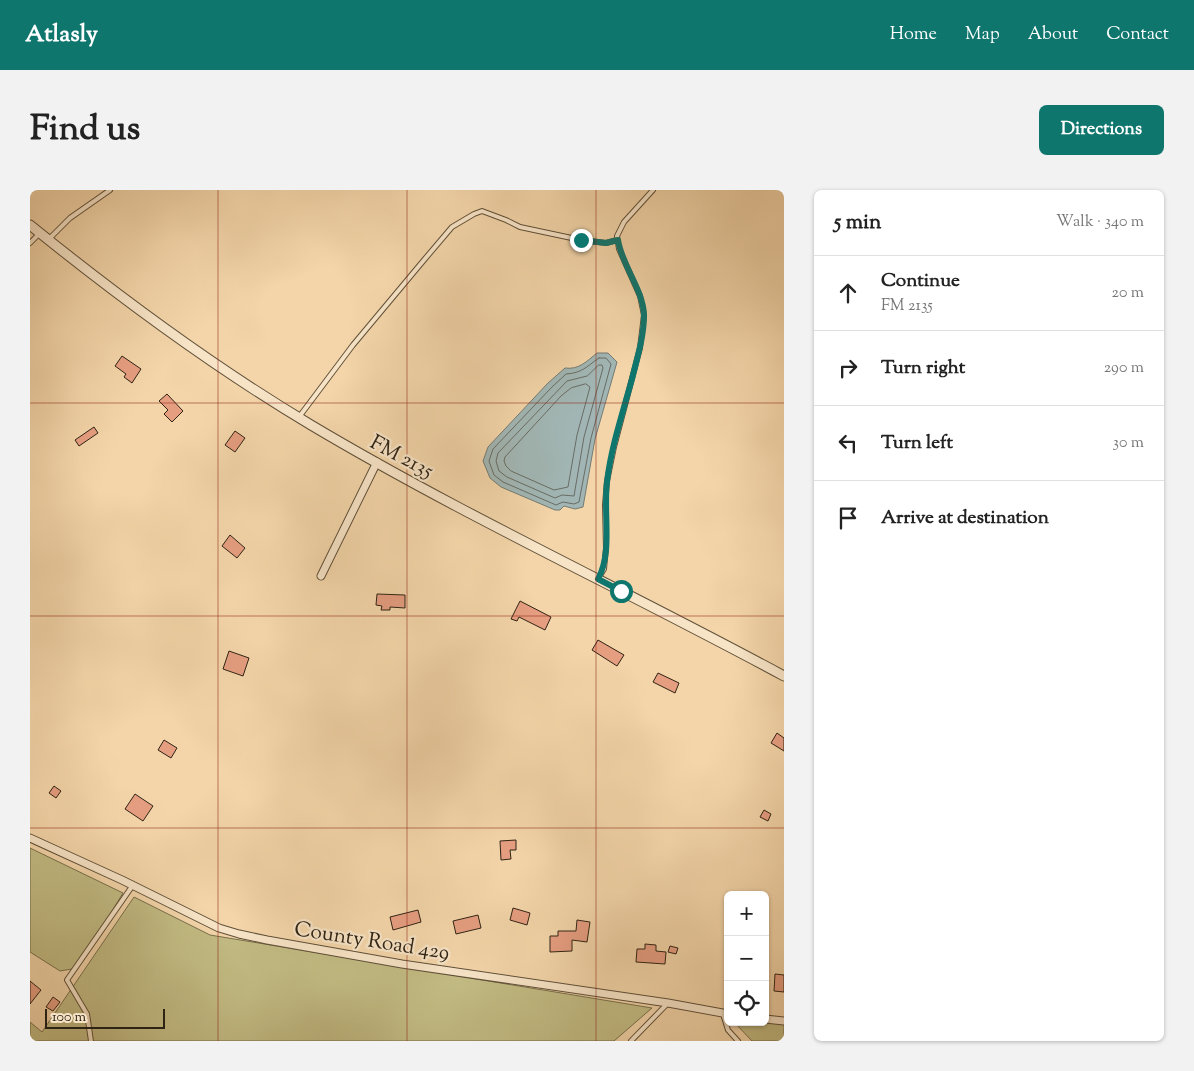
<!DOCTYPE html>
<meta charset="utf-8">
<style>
body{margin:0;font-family:"Sorts Mill Goudy",serif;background:#f2f2f2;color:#222}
.controls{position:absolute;right:15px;bottom:15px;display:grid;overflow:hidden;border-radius:8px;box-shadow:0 1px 4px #0004}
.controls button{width:45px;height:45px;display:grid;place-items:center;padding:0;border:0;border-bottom:1px solid #e0e0e0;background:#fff;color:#222;font:25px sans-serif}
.scale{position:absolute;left:15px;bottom:12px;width:120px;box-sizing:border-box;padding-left:5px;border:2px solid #2f2314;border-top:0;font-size:14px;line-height:18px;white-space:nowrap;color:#2f2314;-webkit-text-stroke:4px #f7e4c7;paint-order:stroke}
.stop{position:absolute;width:15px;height:15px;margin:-11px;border:4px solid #0f766e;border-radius:50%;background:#fff}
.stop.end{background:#0f766e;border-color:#fff;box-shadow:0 1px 5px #0008}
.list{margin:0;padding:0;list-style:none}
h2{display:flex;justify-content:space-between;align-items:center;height:65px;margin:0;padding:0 20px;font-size:21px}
h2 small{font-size:16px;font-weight:400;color:#767676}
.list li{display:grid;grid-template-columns:32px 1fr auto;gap:15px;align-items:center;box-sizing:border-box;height:75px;padding:0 20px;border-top:1px solid #e0e0e0}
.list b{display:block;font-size:19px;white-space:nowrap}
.list p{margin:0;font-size:16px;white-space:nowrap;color:#767676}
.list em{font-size:16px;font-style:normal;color:#767676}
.icon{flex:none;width:28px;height:28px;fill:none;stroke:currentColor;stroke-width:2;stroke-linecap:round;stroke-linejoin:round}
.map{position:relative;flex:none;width:754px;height:851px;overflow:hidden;border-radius:8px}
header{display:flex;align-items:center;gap:30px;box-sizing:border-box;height:70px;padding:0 25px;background:#0f766e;color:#fff}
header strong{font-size:24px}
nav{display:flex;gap:28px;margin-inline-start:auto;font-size:18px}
.intro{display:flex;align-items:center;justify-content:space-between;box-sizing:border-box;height:120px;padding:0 30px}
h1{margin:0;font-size:35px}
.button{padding:12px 22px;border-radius:8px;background:#0f766e;color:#fff;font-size:18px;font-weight:700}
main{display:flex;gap:30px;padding:0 30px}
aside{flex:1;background:#fff;border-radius:8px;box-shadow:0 1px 4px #0004}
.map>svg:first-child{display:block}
.green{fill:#c2bb83;stroke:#786f4c}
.water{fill:#a1b6b4;stroke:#737b74}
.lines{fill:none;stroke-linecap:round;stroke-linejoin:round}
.shore{stroke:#686c64;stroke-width:1}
.building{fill:#e69e81;stroke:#2f2314}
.service-casing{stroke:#605039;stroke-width:6}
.minor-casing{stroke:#605039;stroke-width:9}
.tertiary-casing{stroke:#605039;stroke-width:11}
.service{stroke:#f7e4c7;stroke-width:4}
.minor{stroke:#f7e4c7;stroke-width:7}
.tertiary{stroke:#f7e4c7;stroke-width:9}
.route{stroke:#0f766e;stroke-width:6}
.grid{fill:none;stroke:#8f2418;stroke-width:1;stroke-opacity:0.55}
.labels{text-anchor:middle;stroke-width:4.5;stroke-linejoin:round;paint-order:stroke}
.street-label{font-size:21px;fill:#2f2314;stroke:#f7e4c7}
</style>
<header>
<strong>Atlasly</strong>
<nav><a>Home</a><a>Map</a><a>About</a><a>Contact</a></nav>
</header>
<div class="intro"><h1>Find us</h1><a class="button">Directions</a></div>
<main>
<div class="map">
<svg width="754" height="851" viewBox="0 0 754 851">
<rect width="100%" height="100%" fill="#f3d5a9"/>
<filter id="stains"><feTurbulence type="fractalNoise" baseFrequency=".004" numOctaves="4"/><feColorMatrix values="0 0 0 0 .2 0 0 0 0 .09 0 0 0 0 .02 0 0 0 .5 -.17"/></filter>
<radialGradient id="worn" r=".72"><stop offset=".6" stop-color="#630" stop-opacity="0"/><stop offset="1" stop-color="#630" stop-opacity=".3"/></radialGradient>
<g class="green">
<path d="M0 658 93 703 68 744 42 779 30 781 0 762Z"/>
<path d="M104 707 180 745 622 818 584 851H0V832L12 842Z"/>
<path d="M704 832H754V851H722Z"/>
</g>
<path class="water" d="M567 163H578L587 172 565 249 553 317 545 319 534 316 530 320H525L471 297 460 288 453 271 458 257 518 193 535 178C549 180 557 171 567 163Z"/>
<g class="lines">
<g class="shore">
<path d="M569 168H576L581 174 561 248 549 312 544 314 533 312 526 315 473 292 464 285 459 271 463 259 522 197 536 184C552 183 556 177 569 168Z"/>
<path d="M569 175H572L573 178 554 247 544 306 532 305 525 308 477 287 469 281 466 271 468 263 537 191 557 186Z"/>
<path d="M556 194 560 197 547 245 538 297 524 300 481 281 476 276 474 271 475 267 531 206 541 198Z"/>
</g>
</g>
<g class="building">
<path d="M92 166 111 179 102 193 94 187 96 184 85 176Z"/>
<path d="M137 204 153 221 142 232 134 224 138 220 129 211Z"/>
<path d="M64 237 68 243 49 256 45 250Z"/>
<path d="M205 241 215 248 205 262 195 255Z"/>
<path d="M200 345 215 358 207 368 192 356Z"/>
<path d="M347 404 375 405V418L360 417V420H351L352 416 346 415Z"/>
<path d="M490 411 521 427 515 440 489 427 487 431 481 429Z"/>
<path d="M568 450 594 465 587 476 562 460Z"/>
<path d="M199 461 219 468 213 486 193 479Z"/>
<path d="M628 483 649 493 645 503 623 492Z"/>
<path d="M747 543 754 548V561L741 553Z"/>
<path d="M134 550 147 558 141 568 128 560Z"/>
<path d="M24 596 31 601 26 608 19 603Z"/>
<path d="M105 604 123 616 113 631 95 619Z"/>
<path d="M734 620 741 624 738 631 730 627Z"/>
<path d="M486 650V660H480L481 669 471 670 470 651Z"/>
<path d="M483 718 500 723 497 735 480 730Z"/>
<path d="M388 720 391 732 363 740 360 727Z"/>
<path d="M448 725 451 738 426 744 423 731Z"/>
<path d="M547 730 560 732 557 752 542 750V761L520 762V746H528V741H546Z"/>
<path d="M615 754 626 755V761L636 762 635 774 606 772 607 759H615Z"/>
<path d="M640 756 648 758 646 764 638 762Z"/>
<path d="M745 784 754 785V802L744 801Z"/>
<path d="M0 791 11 800 0 814Z"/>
<path d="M23 807 30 812 23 821 16 817Z"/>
</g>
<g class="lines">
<defs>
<g id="service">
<path d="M19 49 40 28 80 0"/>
<path d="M0 53 10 43"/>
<path d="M269 227 323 155 394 70 422 37 444 24 452 21 476 30 490 37 551 50 576 53 587 50"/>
<path d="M568 389 574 379 576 358 575 315 577 291 584 257 610 158 614 125 610 106 589 59 587 46 594 32 623 0"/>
<path d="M693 824 698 840 708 851"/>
<path d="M61 851 57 824 37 790 103 695"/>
<path d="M601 851 638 813"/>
</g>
<g id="minor">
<path d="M291 386 347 272"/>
<path d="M0 648 92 690 189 738 209 744 237 750 372 774 638 813 698 824"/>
<path d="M735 829 754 831"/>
</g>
<path id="tertiary" d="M0 35C89 107 182 176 281 235 434 326 597 401 754 486"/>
</defs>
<use href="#service" class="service-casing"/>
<use href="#minor" class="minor-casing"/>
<use href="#tertiary" class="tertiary-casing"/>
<use href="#service" class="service"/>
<use href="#minor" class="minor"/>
<use href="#tertiary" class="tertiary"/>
</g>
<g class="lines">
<path class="route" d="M551 50 576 53 588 50C592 76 613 99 614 125 614 147 607 168 602 189 593 222 581 257 577 292 573 323 583 362 568 389L591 401"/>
</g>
<path class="grid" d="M188 0V851M377 0V851M566 0V851M0 213H754M0 426H754M0 638H754"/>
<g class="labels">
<g class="street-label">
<text transform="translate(372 266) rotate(28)" y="7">FM 2135</text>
<text transform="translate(342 750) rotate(9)" y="7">County Road 429</text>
</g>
</g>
<rect width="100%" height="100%" filter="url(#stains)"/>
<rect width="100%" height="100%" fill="url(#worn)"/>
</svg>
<div class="controls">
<button>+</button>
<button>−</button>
<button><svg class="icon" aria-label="locate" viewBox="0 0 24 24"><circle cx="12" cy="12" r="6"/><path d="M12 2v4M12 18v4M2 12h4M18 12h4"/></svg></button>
</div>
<div class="scale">100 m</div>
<div class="stop" style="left:591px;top:401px"></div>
<div class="stop end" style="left:551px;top:50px"></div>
</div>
<aside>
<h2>5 min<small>Walk · 340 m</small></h2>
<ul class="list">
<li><svg class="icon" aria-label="ahead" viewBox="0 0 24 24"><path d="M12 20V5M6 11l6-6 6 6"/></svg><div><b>Continue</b><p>FM 2135</p></div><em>20 m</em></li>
<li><svg class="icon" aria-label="right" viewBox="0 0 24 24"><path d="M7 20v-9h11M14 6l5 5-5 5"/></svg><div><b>Turn right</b></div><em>290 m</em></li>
<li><svg class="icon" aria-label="left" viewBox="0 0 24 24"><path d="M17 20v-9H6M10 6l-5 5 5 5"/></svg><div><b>Turn left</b></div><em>30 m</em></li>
<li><svg class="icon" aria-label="arrive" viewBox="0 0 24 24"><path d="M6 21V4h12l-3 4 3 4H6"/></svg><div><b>Arrive at destination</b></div></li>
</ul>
</aside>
</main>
